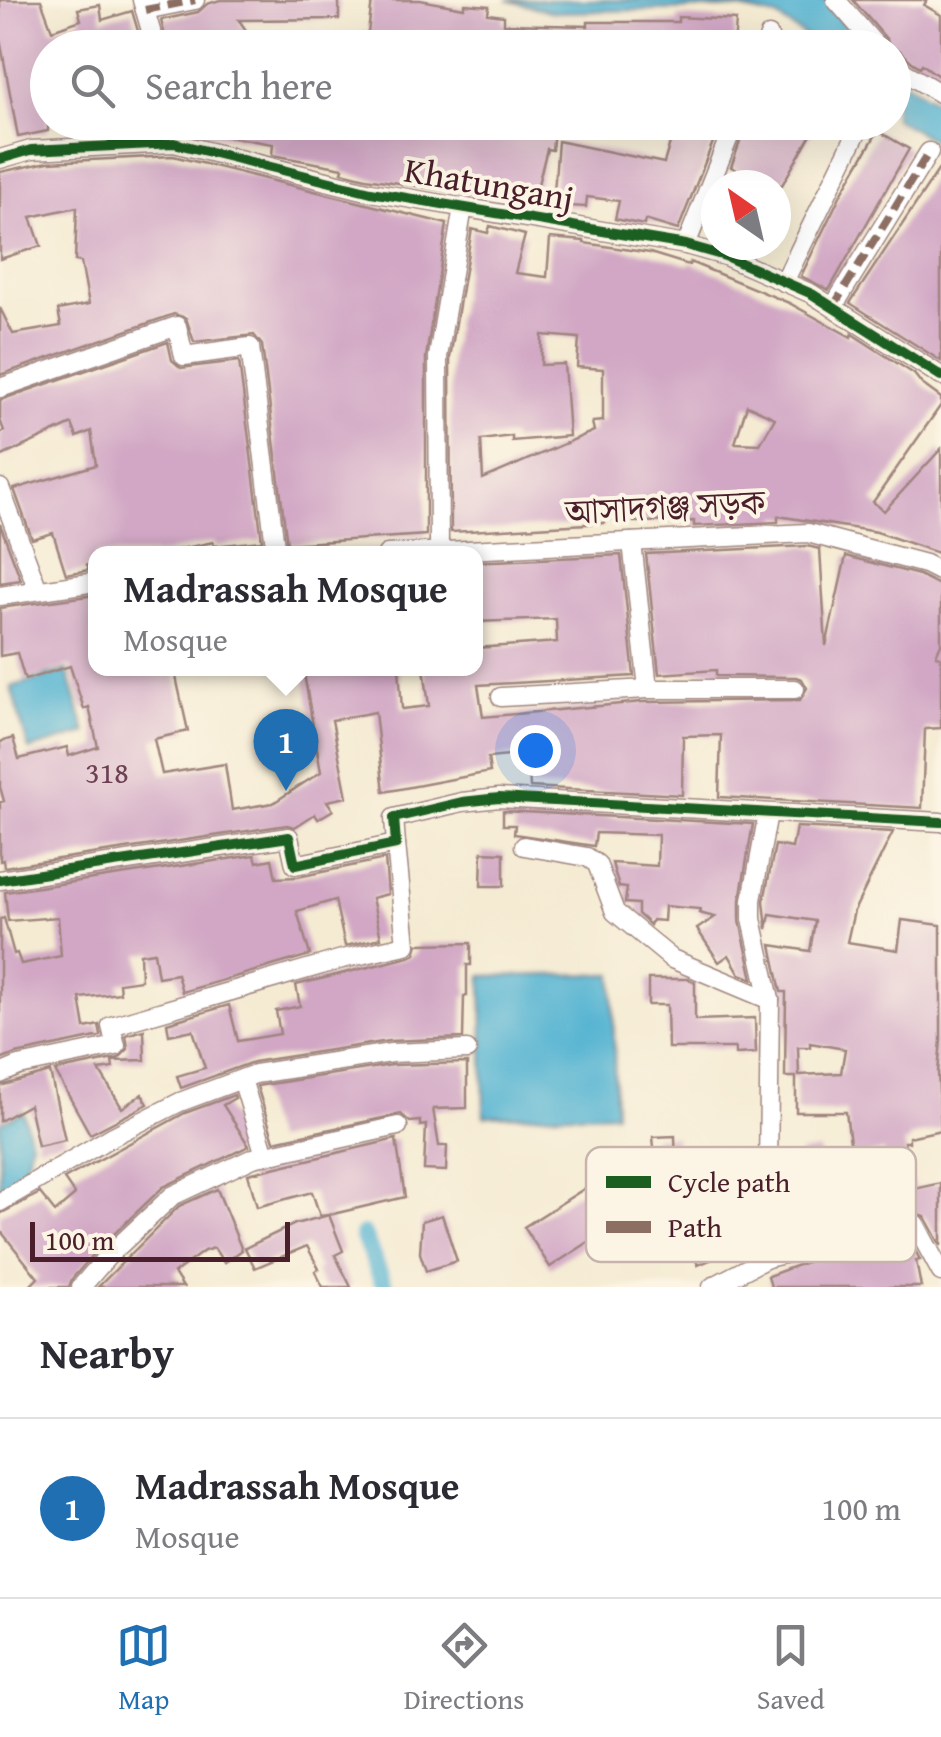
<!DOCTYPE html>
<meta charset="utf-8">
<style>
body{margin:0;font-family:"Gentium Book Plus","Noto Serif Bengali",serif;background:#f7f7f7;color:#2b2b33}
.compass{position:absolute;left:701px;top:170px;width:90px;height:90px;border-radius:50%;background:#fff;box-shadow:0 10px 40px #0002;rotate:326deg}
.scale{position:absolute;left:30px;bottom:25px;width:260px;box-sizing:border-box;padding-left:10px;border:5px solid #4a1f2b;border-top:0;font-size:28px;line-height:35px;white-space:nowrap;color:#4a1f2b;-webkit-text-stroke:8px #fcf5e5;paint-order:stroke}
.you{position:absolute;left:535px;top:750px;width:35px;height:35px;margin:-25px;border:8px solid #fff;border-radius:50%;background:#1a73e8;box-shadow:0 0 0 15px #1a73e833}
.badge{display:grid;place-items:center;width:65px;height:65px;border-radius:50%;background:#1f6fb2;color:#fff;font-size:32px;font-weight:700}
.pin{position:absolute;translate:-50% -82px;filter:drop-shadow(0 2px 5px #0008)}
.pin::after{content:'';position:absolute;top:52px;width:35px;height:30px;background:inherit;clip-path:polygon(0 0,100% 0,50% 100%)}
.popup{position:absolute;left:88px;top:546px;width:395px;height:130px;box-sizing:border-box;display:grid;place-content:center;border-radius:20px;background:#fff;filter:drop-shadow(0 2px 8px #0005);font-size:32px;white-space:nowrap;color:#7c7c81}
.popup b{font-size:38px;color:#2b2b33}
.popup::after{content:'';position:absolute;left:50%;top:100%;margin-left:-20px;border:20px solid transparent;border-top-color:#fff}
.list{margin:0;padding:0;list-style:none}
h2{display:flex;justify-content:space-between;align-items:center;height:130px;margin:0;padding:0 40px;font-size:42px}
h2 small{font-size:32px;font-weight:400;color:#7c7c81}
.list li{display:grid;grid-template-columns:65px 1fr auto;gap:30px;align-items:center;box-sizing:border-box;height:180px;padding:0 40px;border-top:2px solid #e1e1e2}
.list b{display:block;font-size:38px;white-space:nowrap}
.list p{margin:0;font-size:32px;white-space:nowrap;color:#7c7c81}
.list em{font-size:32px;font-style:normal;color:#7c7c81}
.icon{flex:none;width:55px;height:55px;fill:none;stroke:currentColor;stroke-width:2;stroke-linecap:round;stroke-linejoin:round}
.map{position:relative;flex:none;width:941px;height:1287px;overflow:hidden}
.search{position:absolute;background:#fff;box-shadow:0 10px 40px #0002;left:30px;right:30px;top:30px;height:110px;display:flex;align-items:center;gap:25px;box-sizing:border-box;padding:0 35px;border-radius:55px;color:#7c7c81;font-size:38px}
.sheet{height:310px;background:#fff}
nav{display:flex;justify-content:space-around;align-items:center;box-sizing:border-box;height:140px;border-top:2px solid #e1e1e2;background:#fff;font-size:28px;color:#7c7c81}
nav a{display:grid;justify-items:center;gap:5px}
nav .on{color:#1f6fb2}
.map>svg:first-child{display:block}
.water{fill:#53b3d2;stroke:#4e697e;stroke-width:2.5}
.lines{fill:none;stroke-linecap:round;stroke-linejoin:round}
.canal{stroke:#53b3d2;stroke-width:18}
.building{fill:#d1a7c5;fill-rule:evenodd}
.street-casing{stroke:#a0857f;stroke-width:21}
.street{stroke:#fff;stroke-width:18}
.quiet{stroke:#8d6e63;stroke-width:8;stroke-dasharray:15 8;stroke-linecap:butt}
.cycleway-casing{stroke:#fcf5e5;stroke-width:16}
.cycleway{stroke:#1b5e20;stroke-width:10}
.labels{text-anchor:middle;stroke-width:8;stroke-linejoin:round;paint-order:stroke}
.number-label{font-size:30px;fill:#6c4152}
.street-label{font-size:35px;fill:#4a1f2b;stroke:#fcf5e5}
.key{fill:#fcf5e5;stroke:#c7b5ad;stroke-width:2.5}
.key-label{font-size:28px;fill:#4a1f2b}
</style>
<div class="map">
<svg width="941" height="1287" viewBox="0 0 941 1287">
<rect width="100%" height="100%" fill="#fcf5e5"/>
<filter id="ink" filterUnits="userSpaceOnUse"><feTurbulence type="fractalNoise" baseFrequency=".01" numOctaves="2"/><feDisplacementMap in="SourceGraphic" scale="20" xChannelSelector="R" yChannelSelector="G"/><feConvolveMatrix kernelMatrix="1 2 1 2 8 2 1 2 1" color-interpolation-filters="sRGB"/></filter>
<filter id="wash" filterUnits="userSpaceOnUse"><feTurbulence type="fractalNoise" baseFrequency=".0048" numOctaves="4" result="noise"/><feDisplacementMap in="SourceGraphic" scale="40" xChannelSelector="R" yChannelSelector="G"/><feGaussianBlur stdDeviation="2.25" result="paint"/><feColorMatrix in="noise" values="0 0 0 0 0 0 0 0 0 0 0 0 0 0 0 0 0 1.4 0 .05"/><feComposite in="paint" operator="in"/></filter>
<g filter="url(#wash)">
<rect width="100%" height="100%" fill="#f5ebd3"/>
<g class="water">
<path d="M507 0H829L836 3 844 25 866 47H820L777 17 737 8 554 12Z"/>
<path d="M894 74 941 105V145L894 118Z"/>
<path d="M67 670 86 733 29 750 11 687Z"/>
<path d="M613 974 615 1113 484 1116 482 976Z"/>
<path d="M23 1111 31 1141 23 1180 0 1194V1123Z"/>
</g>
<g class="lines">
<path class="canal" d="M363 1235 385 1287"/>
</g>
<g id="blocks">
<g class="building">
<path d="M0 0H41L52 30 81 20 78 9 100 5 102 20 132 11 143 48H48V131L18 137 0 39Z"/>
<path d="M220 0H339V19L239 20 258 48H168L161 20 198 12 207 4Z"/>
<path d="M372 0H420L464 8 465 4 489 6 488 14 504 16V24L588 26V22H678V17L736 20 734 48H328V39L368 33Z"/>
<path d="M853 0H927L924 5 941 15V78L922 64 920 67 912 62 899 50 890 48 887 40Z"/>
<path d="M188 122H429L456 127V122H555L552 150 547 149 533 204 366 178 342 172 343 168 272 155 273 144 187 130Z"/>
<path d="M676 122H721L678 230 645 220 644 225 615 219 619 201 587 197 586 207 553 205 558 141 664 163Z"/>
<path d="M747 122H818L782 185H747L751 177 731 167Z"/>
<path d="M878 131 909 149 829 290 801 276 841 194Z"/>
<path d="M173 156 447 224 426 357V535L287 544 262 345 254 335 194 342 186 318 174 314 0 375V308L13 334 61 326 58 310 89 304 81 262 75 261 77 207 31 217 41 246 0 259V172L48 162Z"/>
<path d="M941 166V361L850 303Z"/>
<path d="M490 226 525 235 515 273 547 277 550 238 584 241V243L650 253 689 265 690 262 789 303 851 337 852 334 914 374 922 384 941 398V405L873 502 884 511 941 449V554L877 532 778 516V522L694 526V521L634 522V519H604V523L451 532 450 358 472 229 488 233ZM542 335 579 338 577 367 603 369V421L592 422 594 431 483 479 481 440 512 436V441L569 436 564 364 541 365ZM747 405 775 418 760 444 735 443Z"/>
<path d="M168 342 172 360 181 368 239 361 262 541 214 546 213 542 158 554H96V564L87 565 89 570 66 574 53 533 32 539 14 489 96 465 91 431 77 437 72 424 0 457V433L4 431 0 420V400Z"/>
<path d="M0 524 21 580 0 583Z"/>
<path d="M807 546 820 549 826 646 846 556 919 575 941 586V644L936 655 941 658V728L925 729 922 808 719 797 721 735 683 736 682 795 530 787 528 754 488 758 490 772 384 792 375 712 332 720 347 797 327 801 333 810 318 819 315 814 295 827 287 825 4 867 3 860 0 861V802L4 801 0 787V742L13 738 19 759 67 747 69 756 98 747 89 707 84 709 70 666 25 680 17 653 0 656V608L95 595 96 668H174L188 731 154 739 162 774 225 764 232 810 273 803 321 772 303 668H399L402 709 429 706 424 668H476V648L557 642 556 619 476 622V562L621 555 634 676 478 685 483 717 642 702 800 700 807 688 802 679 796 677 716 676V670L659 674 646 554Z"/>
<path d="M503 811 753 824 740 900V921L753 979 740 974 729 955 719 962 697 929 715 917 699 913 700 909 665 906 664 921 652 920 650 925 638 914V904L625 903 627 888 619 887 612 863 657 866 658 835 596 833 594 846 514 834 515 825H503Z"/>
<path d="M796 827 893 832 854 911 847 942 898 950 902 920 941 925V1040L938 1072 941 1130 909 1137V1142H904L914 1189 941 1183V1246L925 1217 913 1212 809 1236 800 1153 819 1150 822 1173 850 1170 857 1202 892 1194 883 1151 852 1158 846 1112H796V1077H785L786 992H781L771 945 810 951 815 921 770 914 767 929 764 901 775 845 792 848ZM810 1043 845 1049 841 1073 799 1075 798 1047H810Z"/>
<path d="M482 852 504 853V886H481Z"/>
<path d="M255 855 257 862 272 859 276 878 298 877 385 859 388 894 372 898 381 938 345 946 335 900 297 911 310 955 182 992 177 974 158 977 154 952 140 954 141 980 119 983 120 993 80 998 85 1028 99 1025 101 1036 16 1054 0 1060V919L4 918 14 954 17 953 21 964 61 956 58 917 8 921 5 892Z"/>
<path d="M471 943V965H467V996H464L463 1038 389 1041 253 1062 181 1088 177 1076 205 1068 193 1030 169 1035 167 1023 229 1005 238 1041 280 1034 276 1011 300 1006 296 985 409 957 415 954 418 944Z"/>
<path d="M648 979H688L695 982V1020L755 1018 756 1053 735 1054V1048H668L667 1005H648Z"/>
<path d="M144 1030 145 1060 112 1061 113 1068 99 1070 122 1108 142 1094 148 1104 90 1134 55 1071 119 1058 128 1049 126 1035Z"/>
<path d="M467 1063V1108L433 1109 439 1146H447L446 1171 424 1170 426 1125 420 1126V1121L410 1122 401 1114 274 1141 257 1086 392 1065Z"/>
<path d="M50 1072 65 1140 38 1146 29 1105 0 1121V1086Z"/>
<path d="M234 1095 235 1098 223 1105 249 1146 163 1187 98 1249 72 1279 69 1287H29L38 1278 0 1230V1214L40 1193 55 1212 75 1195 64 1179 185 1113Z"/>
<path d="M675 1136 676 1169 684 1168 690 1239 663 1242 653 1137Z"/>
<path d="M396 1139 405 1197 329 1215 343 1251 335 1255 351 1287H323L315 1271 319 1269 307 1246 255 1268 245 1248 295 1224 329 1215 320 1216 312 1192 257 1207 248 1174Z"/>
<path d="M606 1175 632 1214 550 1267 524 1227Z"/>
<path d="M217 1189 242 1250 224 1263 214 1248 204 1251 174 1273 183 1287H98L179 1206Z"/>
<path d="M442 1215 457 1261 426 1271 420 1253 422 1221Z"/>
<path d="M752 1215 755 1241 698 1265 688 1241Z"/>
<path d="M909 1238 920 1260 916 1261 921 1287H771L768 1276 812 1260Z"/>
</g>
</g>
</g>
<g filter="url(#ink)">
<use href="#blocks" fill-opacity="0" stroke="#a0857f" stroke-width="2.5"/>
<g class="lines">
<defs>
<g id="street">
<path d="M142 0 156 48"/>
<path d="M836 0 878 48"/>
<path d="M145 10 195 0"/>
<path d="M765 48 769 36"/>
<path d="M894 61 904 72 941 94"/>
<path d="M0 159 31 150 174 143 371 192 686 245 725 256 812 294 941 376"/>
<path d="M686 245 735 122"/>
<path d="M784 282 862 122"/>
<path d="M833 307 929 152"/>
<path d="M0 388 177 326 184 356 250 347 276 554"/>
<path d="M0 488 38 590"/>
<path d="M632 542 648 689"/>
<path d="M439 551 438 357 463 207"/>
<path d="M387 554 808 533 925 564 941 572"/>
<path d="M0 596 96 582"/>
<path d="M501 697 648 689H795"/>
<path d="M524 846 587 857 597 864 615 912 672 959 770 1000"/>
<path d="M0 880 289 837 295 865 396 844 394 818 462 802 499 798 941 822"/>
<path d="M0 1074 19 1066 116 1046 111 1026 342 959 406 945 396 844"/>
<path d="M242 1079 265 1155"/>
<path d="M0 1202 113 1136 180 1102 255 1074 391 1053 467 1050"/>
<path d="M767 1258 770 1000 752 919V900L768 813"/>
<path d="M81 1287 107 1257 172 1196 253 1158 398 1126"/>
<path d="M712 1287 767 1258 915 1224 941 1272"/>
</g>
</defs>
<use href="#street" class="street-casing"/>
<use href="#street" class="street"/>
<g class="quiet">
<path d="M145 10 195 0"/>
<path d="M833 307 929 152"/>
</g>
<defs>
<g id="cycleway">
<path d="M0 159 31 150 174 143 371 192 686 245 725 256 812 294 941 376"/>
<path d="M0 880 289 837 295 865 396 844 394 818 462 802 499 798 941 822"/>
</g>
</defs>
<use href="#cycleway" class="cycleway-casing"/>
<use href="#cycleway" class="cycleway"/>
</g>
</g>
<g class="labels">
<g class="number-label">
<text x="107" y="783">318</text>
</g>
<g class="street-label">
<text transform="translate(489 184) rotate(10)" y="12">Khatunganj</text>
<text transform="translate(665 507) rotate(-3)" y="12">আসাদগঞ্জ সড়ক</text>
</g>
</g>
<rect x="586" y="1147" width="330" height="115" rx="15" class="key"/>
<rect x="606" y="1176" width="45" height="12" fill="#1b5e20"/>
<rect x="606" y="1221" width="45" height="12" fill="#8d6e63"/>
<g class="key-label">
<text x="668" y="1192">Cycle path</text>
<text x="668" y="1237">Path</text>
</g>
</svg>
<svg class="compass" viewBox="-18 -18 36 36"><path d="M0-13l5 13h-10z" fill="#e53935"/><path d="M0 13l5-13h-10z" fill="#7c7c81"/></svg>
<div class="scale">100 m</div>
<div class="you"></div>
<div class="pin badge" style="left:286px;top:791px">1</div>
<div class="popup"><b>Madrassah Mosque</b>Mosque</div>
<div class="search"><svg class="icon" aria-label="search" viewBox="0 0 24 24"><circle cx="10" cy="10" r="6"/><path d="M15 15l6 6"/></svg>Search here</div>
</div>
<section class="sheet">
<h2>Nearby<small></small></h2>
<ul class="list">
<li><span class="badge">1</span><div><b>Madrassah Mosque</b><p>Mosque</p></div><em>100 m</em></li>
</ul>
</section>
<nav>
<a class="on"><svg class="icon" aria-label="map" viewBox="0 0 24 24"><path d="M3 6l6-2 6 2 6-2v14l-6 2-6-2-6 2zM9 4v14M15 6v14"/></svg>Map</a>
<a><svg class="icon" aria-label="directions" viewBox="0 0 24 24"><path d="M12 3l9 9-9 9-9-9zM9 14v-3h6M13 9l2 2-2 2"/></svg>Directions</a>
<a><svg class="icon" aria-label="saved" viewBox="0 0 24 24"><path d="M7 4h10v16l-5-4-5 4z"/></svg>Saved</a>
</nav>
